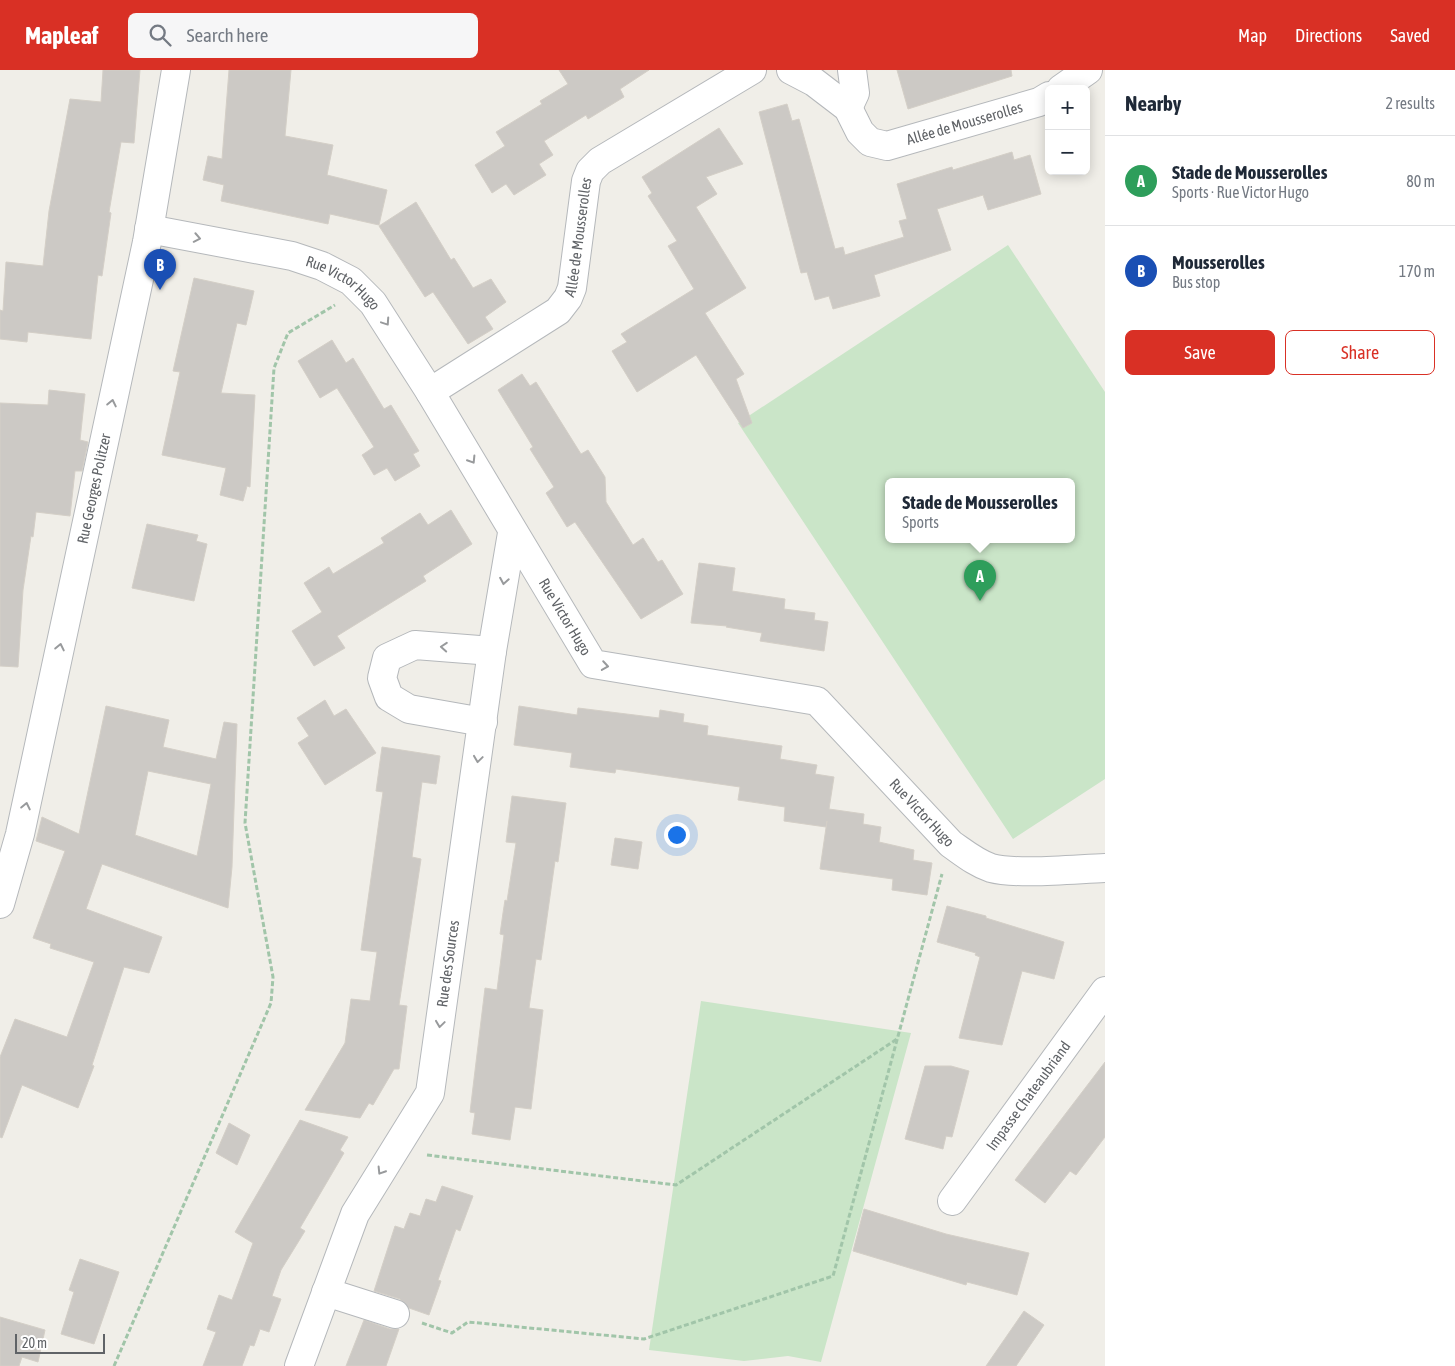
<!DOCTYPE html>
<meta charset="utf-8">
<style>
body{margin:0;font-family:"Asap Condensed",sans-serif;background:#f6f6f7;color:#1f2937}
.controls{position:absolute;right:15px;top:15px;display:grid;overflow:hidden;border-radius:8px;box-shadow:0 2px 12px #0003}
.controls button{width:45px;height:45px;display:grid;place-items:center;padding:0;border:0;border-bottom:1px solid #e0e1e3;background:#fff;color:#1f2937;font:25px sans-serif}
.scale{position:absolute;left:15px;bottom:12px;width:90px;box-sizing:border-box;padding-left:5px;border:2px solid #606367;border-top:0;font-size:14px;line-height:18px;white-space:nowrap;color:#606367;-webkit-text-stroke:4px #fff;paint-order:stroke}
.you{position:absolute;left:676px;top:764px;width:18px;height:18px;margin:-12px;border:4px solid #fff;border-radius:50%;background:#1a73e8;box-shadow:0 0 0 8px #1a73e833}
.badge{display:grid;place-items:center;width:32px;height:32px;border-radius:50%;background:#d93025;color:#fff;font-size:16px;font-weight:700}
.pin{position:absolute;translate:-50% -41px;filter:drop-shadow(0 1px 2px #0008)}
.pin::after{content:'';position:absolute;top:26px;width:18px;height:15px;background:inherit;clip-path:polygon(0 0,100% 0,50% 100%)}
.popup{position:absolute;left:885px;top:408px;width:190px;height:65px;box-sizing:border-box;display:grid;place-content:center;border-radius:8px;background:#fff;filter:drop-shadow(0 1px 4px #0005);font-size:16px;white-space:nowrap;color:#747a83}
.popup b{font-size:19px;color:#1f2937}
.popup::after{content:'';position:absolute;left:50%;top:100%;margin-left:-10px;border:10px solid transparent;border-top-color:#fff}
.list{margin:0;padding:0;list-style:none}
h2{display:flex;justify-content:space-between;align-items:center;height:65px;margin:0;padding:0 20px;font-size:21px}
h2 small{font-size:16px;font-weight:400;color:#747a83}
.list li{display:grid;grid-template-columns:32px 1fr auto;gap:15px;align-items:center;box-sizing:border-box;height:90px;padding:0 20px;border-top:1px solid #e0e1e3}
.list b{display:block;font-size:19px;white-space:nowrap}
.list p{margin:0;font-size:16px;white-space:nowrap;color:#747a83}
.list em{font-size:16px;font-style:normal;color:#747a83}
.actions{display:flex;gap:10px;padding:15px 20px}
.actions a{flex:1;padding:11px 0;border:1px solid #d93025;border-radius:8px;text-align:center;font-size:18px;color:#d93025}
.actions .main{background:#d93025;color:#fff}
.icon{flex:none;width:28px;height:28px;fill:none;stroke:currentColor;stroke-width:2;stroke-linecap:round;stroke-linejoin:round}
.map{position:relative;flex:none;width:1105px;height:1296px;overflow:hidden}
header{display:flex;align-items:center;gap:30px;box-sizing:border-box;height:70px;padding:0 25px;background:#d93025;color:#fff}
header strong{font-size:24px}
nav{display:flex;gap:28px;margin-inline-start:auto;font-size:18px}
.search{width:350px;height:45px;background:#f6f6f7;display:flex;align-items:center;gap:12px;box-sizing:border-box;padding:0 18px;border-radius:8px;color:#747a83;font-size:19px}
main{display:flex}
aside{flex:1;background:#fff}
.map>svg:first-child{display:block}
.green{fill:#cae5c8;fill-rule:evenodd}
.building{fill:#ccc9c5;stroke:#d4cfc7;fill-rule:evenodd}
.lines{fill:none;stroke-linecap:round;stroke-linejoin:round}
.minor-casing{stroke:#b5b8bb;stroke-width:30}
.path{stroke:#a1c5a9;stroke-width:3;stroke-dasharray:5 2.5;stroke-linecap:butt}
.minor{stroke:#fff;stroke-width:28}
.oneway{stroke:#989a9c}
.labels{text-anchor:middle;stroke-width:4.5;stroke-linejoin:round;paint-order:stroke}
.street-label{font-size:15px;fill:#606367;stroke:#fff}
</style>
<header>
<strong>Mapleaf</strong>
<div class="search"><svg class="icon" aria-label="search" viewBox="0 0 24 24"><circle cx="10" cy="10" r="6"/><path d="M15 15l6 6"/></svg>Search here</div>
<nav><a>Map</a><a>Directions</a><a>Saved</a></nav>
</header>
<main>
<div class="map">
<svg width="1105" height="1296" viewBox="0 0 1105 1296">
<rect width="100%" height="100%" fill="#f0eee8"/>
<g class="green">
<path d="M1008 175 1105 322V709L1013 769 738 353ZM889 412H1071V470H889Z"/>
<path d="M701 931 911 963 821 1292 788 1286 744 1291 649 1280Z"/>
</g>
<g class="building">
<path d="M103 0H140L134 73 121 72 109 142 111 143 102 206 98 205 91 269 28 262 27 272 0 269V240L3 241 6 192 43 196 49 141 70 29 101 32Z"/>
<path d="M229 0H291L285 66 333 75 327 105 387 120 379 155 330 144 328 154 221 131 224 115 203 110 208 86 222 89Z"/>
<path d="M559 0H649L620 19 624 27 588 49 586 45 544 71 553 85 539 94 546 105 514 125 506 114 492 123 475 95 505 76 496 62 542 34 540 31 568 14Z"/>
<path d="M897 0H1011L1012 6 908 39Z"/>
<path d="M787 34 792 51 799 49 835 179 843 177 845 185 904 167 899 151 907 149 897 114 952 97 953 100 1012 82 1014 90 1030 85 1041 124 988 140 983 125 937 139 951 180 874 205 880 226 833 239 829 226 815 230 807 202 801 203 759 42Z"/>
<path d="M719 58 743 94 706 107 717 124 696 137 746 218 705 243 744 304 736 309 752 353 743 358 696 285 637 322 612 281 627 272 621 264 694 219 668 176 677 171 648 126 652 123 642 107Z"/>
<path d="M416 132 451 190 454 188 473 218 491 209 506 232 485 247 493 259 468 274 433 222 425 227 379 156Z"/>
<path d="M194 208 254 221 246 255 237 253 221 323 255 325 250 417 247 416 243 431 220 425 226 398 162 385 180 302 173 301Z"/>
<path d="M332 270 346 293 353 288 384 339 391 335 419 381 413 384 420 396 395 411 387 398 374 405 362 385 374 377 337 318 320 328 298 291Z"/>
<path d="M522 304 530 316 536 312 581 384 588 380 605 407 606 432 633 475 643 468 658 492 662 490 683 524 641 549 575 452 567 457 546 423 554 417 530 379 533 377 498 320Z"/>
<path d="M49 320 85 324 80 370 88 372 82 401H75L70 446 36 442 33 467 31 466 23 520 18 597 0 596V333L48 335Z"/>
<path d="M451 440 472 474 423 506 426 511 337 566 345 578 314 596 292 561 322 542 304 513 329 497 333 504 384 473 381 468 420 443 428 455Z"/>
<path d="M147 454 198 465 196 471 207 474 194 531 132 518Z"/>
<path d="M699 493 735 498 732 521 785 529 784 539 815 543 814 550 828 552 824 581 760 571 762 563 726 557 727 556 691 553Z"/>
<path d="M325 630 334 646 346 639 376 683 325 715 298 673 309 666 297 648Z"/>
<path d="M106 636 169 650 163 677 216 689 224 652 237 654 232 797 228 838 102 794 86 839 162 867 149 903 124 897 92 995 94 996 78 1038 22 1015 2 1068 0 1067V987L15 949 67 967 94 892 50 878 51 874 33 868 65 781 36 771 42 747 79 764ZM148 701 211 714 197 786 135 765Z"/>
<path d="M519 636 577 645 578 638 659 648 660 640 684 644 683 652 708 656 707 665 782 676 780 689 817 695 815 704 834 707 829 739 864 744 863 754 881 757 879 772 914 780 913 790 932 793 927 825 892 820 893 809 820 799 827 751 826 757 784 751 785 737 738 730 740 717 616 699 615 703 570 697 572 683 514 675Z"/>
<path d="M382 677 440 686 436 714 422 712 412 787 421 789 399 935 407 936 399 999H394L373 1035 369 1033 360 1048 305 1040 345 973 351 929 370 931 377 882 361 880 383 722 376 721Z"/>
<path d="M512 726 566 733 558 792 555 791 541 890 536 889 529 938 543 940 531 1039 515 1037 510 1070 472 1064 475 1043 470 1042 485 918 497 920 504 865 500 864 503 843 505 830 507 831 516 773 506 772Z"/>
<path d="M615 768 642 772 638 799 611 795Z"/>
<path d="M947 836 986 846V848L1064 872 1054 909 1022 901 1002 975 959 968 980 887 975 885 976 883 937 872Z"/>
<path d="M1105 992V1067L1076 1105 1070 1101 1045 1133 1015 1110Z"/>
<path d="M925 996H951L969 1001 952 1067 946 1066 943 1079 905 1069Z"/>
<path d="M300 1050 348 1067 340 1080 344 1083 300 1158 305 1161 281 1200 272 1226 281 1229 269 1262 260 1259 254 1276 250 1275 242 1296H203L216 1262 207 1259 219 1225 232 1230 253 1173 235 1162Z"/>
<path d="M229 1053 250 1065 237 1095 216 1083Z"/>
<path d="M442 1116 473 1126 460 1161 456 1159 438 1210 441 1211 429 1245 409 1238 400 1229 374 1221 395 1156 404 1159 410 1143 420 1146 426 1129 436 1132Z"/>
<path d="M864 1139 946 1164 1029 1183 1017 1225 967 1212 966 1215 853 1181Z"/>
<path d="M80 1189 119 1202 94 1274 61 1264 74 1222 69 1220Z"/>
<path d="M1024 1241 1044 1255 1016 1296H986Z"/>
<path d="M0 1247 45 1260 38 1292 22 1287 19 1296H0Z"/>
<path d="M364 1250 390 1259H399L386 1296H346Z"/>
</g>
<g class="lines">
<defs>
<g id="minor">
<path id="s1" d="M791 0 814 12 848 38 860 62 870 72 887 76 1039 32 1049 26"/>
<path d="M1061 19 1088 0"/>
<path d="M848 38 855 23 852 0"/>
<path id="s2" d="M149 159 292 186 322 196 351 211 373 233 430 322 593 594 817 631 951 774C964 783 976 793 991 798 1017 805 1076 799 1105 798"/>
<path id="s3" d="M430 322 558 241 568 228 572 218 586 111 590 101 600 91 752 0"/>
<path d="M483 652 409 639 389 627 382 608 387 588 415 575 492 581"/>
<path id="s4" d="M0 834 20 764 147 172 176 0"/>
<path id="s5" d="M952 1131 1105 921"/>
<path d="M326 1222 395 1244"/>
<path id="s6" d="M299 1296 355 1144 430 1023 492 581 512 463"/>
</g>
</defs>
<use href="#minor" class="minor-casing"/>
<g class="path">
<path d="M427 1085 676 1115 897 969"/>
<path d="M422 1253 452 1263 468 1252 644 1269 833 1206 942 804"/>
<path d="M114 1296 271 933 273 907 245 753 274 298 288 263 335 235"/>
</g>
<use href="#minor" class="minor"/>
</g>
<defs><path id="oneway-chevron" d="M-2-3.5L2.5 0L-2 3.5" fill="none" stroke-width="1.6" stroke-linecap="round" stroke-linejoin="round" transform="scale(1.25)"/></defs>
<g class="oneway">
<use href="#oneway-chevron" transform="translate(197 168) rotate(11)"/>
<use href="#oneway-chevron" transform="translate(386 252) rotate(56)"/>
<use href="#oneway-chevron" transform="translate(112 333) rotate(-78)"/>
<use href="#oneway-chevron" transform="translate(472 390) rotate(58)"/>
<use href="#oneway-chevron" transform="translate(504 511) rotate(100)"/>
<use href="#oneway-chevron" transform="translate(60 577) rotate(-78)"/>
<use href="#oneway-chevron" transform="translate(444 577) rotate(-176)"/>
<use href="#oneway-chevron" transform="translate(605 596) rotate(9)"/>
<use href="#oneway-chevron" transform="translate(478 689) rotate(98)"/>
<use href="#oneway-chevron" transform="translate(26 736) rotate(-78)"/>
<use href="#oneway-chevron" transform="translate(440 954) rotate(98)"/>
<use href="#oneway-chevron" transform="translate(381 1101) rotate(122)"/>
</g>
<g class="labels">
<g class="street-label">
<text dy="5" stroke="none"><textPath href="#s1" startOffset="208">Allée de Mousserolles</textPath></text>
<text dy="5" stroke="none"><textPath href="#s3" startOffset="230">Allée de Mousserolles</textPath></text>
<text dy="5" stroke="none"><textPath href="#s2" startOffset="204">Rue Victor Hugo</textPath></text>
<text dy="5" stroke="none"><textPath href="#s4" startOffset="426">Rue Georges Politzer</textPath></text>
<text dy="5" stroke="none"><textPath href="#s2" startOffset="609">Rue Victor Hugo</textPath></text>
<text dy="5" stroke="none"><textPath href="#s2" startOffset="1044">Rue Victor Hugo</textPath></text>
<text dy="5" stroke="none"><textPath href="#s6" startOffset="435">Rue des Sources</textPath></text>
<text dy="5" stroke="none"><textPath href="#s5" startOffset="130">Impasse Chateaubriand</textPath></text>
</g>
</g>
</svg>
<div class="controls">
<button>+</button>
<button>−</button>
</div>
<div class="scale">20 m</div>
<div class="you"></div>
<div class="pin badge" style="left:980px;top:531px;background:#2e9e5b">A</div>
<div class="popup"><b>Stade de Mousserolles</b>Sports</div>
<div class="pin badge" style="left:160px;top:220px;background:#1a4fb4">B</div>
</div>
<aside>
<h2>Nearby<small>2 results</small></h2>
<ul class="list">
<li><span class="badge" style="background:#2e9e5b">A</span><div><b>Stade de Mousserolles</b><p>Sports · Rue Victor Hugo</p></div><em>80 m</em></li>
<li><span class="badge" style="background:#1a4fb4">B</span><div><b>Mousserolles</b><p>Bus stop</p></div><em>170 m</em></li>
</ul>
<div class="actions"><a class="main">Save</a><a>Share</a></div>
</aside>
</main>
